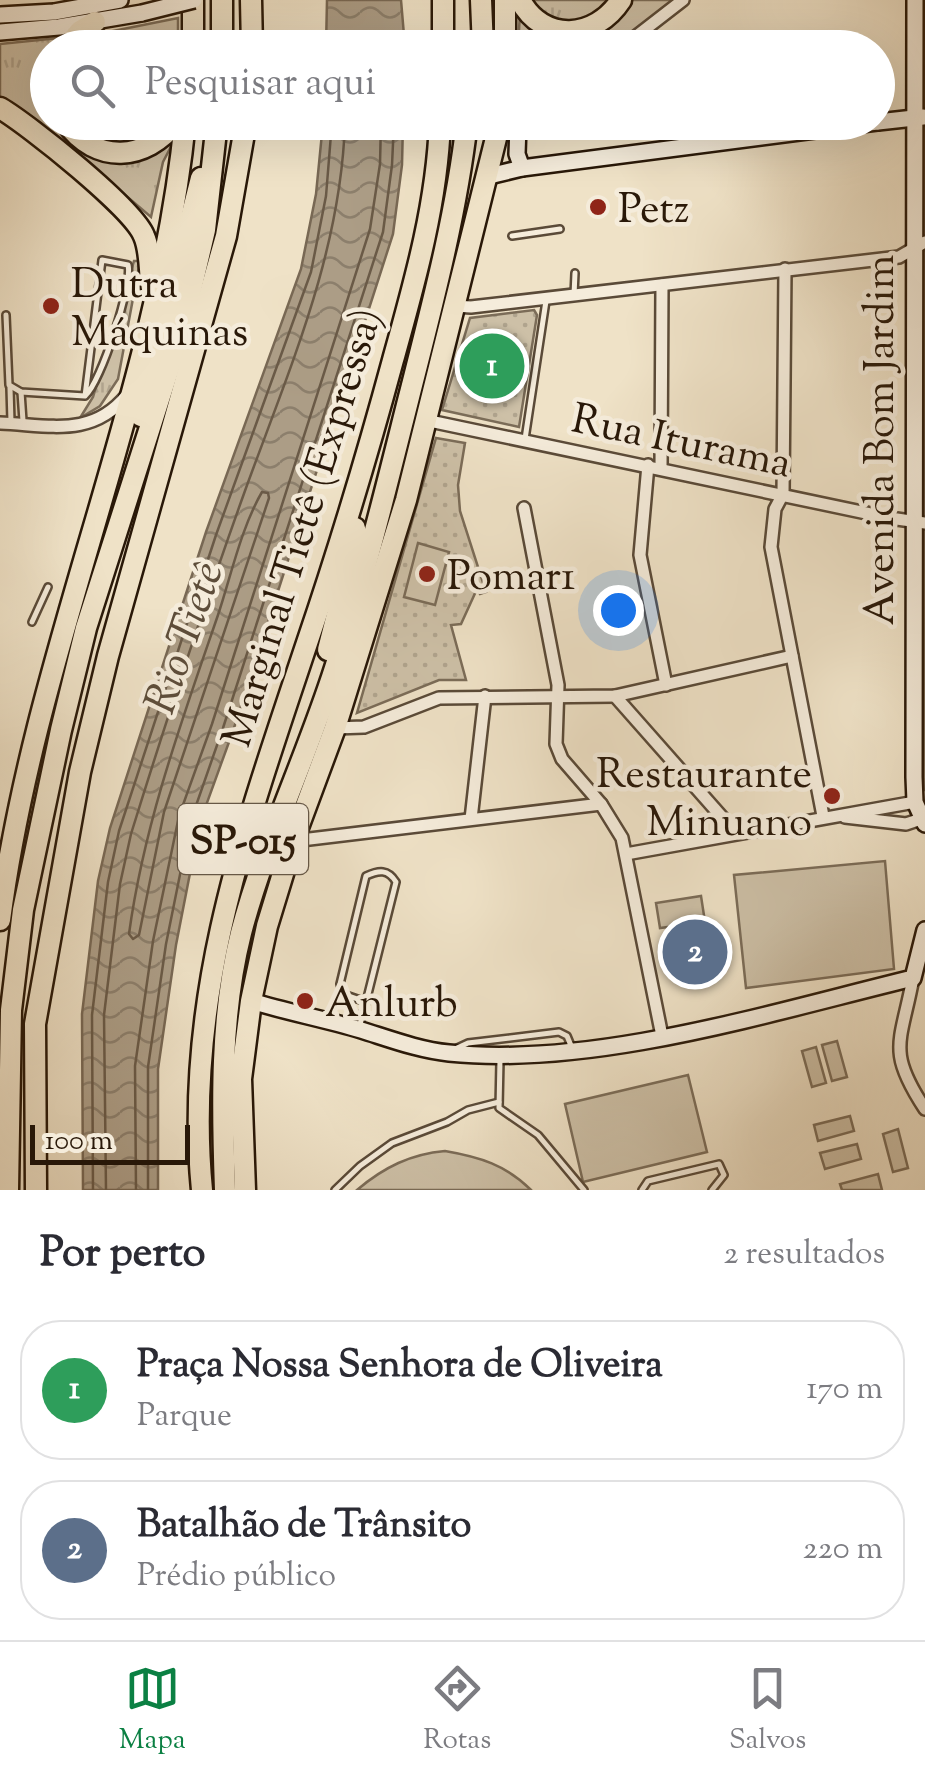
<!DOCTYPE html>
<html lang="pt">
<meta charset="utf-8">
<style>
body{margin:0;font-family:"Sorts Mill Goudy",serif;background:#f7f7f7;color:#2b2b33}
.scale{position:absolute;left:30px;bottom:25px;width:160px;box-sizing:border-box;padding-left:10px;border:5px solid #291808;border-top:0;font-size:28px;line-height:35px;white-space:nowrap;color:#291808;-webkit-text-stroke:8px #f5ecdb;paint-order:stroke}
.you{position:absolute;left:618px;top:610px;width:35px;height:35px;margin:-25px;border:8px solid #fff;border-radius:50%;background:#1a73e8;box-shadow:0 0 0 15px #1a73e833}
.badge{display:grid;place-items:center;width:65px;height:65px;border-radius:50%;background:#0b8043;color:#fff;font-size:32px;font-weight:700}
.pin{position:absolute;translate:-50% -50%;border:5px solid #fff;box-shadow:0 2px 10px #0006}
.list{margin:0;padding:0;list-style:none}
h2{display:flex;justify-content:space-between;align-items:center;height:130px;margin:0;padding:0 40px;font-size:42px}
h2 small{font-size:32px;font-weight:400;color:#7c7c81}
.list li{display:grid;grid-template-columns:65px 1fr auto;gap:30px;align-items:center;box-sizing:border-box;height:140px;margin:0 20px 20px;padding:0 20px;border:2px solid #e1e1e2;border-radius:40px}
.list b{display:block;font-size:38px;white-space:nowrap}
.list p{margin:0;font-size:32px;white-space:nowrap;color:#7c7c81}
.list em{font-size:32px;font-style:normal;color:#7c7c81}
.icon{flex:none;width:55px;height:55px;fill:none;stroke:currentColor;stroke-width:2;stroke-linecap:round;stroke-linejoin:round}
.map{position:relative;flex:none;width:925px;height:1190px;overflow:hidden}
.search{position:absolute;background:#fff;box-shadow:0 10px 40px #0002;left:30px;right:30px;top:30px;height:110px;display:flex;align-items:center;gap:25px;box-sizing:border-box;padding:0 35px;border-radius:55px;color:#7c7c81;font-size:38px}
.sheet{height:450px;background:#fff}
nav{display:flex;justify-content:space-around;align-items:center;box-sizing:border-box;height:140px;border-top:2px solid #e1e1e2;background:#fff;font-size:28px;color:#7c7c81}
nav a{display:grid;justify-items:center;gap:5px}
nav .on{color:#0b8043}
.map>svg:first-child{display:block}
.grass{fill:url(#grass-tufts);stroke:#7b6c58;stroke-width:2.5}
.park{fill:url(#park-dots);stroke:#7b6c58;stroke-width:2.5}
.garden{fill:#cdc0a7;stroke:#7b6c58;stroke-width:2.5}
.water{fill:url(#water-waves);stroke:#786854;stroke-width:2.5}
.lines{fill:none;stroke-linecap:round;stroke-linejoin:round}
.shore{stroke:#6a5a47;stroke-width:2.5}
.lane-casing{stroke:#5a4a38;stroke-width:10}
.street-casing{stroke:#5a4a38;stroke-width:16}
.secondary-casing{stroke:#291808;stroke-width:20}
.highway-casing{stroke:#291808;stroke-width:25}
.lane{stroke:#f5ecdb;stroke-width:5}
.street{stroke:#f5ecdb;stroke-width:11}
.secondary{stroke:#f5ecdb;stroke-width:15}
.highway{stroke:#efe2c7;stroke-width:20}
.secondary-bridge-casing{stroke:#291808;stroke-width:20;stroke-linecap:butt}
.secondary-bridge{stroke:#f5ecdb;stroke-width:15}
.poi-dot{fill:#8f2418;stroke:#f5ecdb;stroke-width:4}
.labels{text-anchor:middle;stroke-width:9;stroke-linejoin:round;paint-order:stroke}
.shield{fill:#f5ecdb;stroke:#665847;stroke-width:2.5}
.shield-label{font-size:40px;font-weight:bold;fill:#291808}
.poi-label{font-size:42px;fill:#291808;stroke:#f5ecdb;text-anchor:start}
.street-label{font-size:42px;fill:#291808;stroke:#f5ecdb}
.water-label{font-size:45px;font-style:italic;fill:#5d4d3a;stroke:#f5ecdb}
</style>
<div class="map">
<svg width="925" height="1190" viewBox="0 0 925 1190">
<defs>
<pattern id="grass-tufts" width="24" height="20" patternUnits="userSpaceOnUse" patternTransform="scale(2.5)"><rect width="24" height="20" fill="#cdc0a7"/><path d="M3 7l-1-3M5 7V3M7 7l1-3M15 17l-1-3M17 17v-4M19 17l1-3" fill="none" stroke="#b0a48e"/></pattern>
<pattern id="park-dots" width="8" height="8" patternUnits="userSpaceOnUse" patternTransform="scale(2.5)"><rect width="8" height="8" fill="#cdc0a7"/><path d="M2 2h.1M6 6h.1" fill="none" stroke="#b0a48e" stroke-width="1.8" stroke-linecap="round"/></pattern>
<pattern id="water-waves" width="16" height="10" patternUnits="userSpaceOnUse" patternTransform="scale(2.5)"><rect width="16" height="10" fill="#ac9d86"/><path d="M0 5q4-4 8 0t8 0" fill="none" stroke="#8c7f6c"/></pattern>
</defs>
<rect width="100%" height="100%" fill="#efe2c7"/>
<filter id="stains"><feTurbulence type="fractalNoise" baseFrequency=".002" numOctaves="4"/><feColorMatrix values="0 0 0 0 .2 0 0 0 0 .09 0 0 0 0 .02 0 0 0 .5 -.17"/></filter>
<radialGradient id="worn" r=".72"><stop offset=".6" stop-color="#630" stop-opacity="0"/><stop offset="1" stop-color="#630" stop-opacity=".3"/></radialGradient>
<g class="grass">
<path d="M529 0H678L613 47 518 48 520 12Z"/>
<path d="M925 0V790H924L921 788Z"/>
<path d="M178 18V47L48 48V122L177 123 176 137 163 162 151 217 51 132 0 99V44L98 34Z"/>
<path d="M134 261H140L118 379 100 406 80 418 93 397Z"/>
</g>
<g class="park">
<path d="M534 310 537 315 519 427 442 410 470 318Z"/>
<path d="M436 438 465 443 458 485 460 511 486 592 480 594 477 589 461 624 451 625 466 680H439L357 713Z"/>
</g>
<g class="garden">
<path d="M418 543 449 552 435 605 404 597Z"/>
<path d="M885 861 894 969 746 988 734 875Z"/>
<path d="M701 896 705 922 660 928 656 903Z"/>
<path d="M837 1041 847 1077 832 1081 822 1045Z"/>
<path d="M816 1047 826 1083 812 1087 802 1051Z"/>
<path d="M688 1075 707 1152 583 1182 565 1104Z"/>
<path d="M850 1116 854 1131 818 1141 814 1125Z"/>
<path d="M898 1129 908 1168 893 1172 883 1134Z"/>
<path d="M857 1144 861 1159 825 1169 820 1153Z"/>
<path d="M445 1151C480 1157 506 1165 531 1190H357C384 1167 411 1154 445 1151Z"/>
<path d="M878 1174 882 1190H842L840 1184Z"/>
</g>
<g class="water">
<path d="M327 0H401L405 47H326Z"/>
<path d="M323 123H403L402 165 393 234 233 731 200 822 176 945 158 1069V1190H83L82 1014 98 881 110 828 206 532 301 269 316 194Z"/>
</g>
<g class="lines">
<g class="shore">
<path d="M262 492 268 493 269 498 164 812 139 935 133 939 129 934C144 824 182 720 218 615 231 576 241 528 262 492Z"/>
<path d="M93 1190 92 1015 108 882 119 831 216 535 311 272 326 196 332 122"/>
<path d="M106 1190 104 1015 120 884 131 834C167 718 205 602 246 488 290 367 341 252 345 122"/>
<path d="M136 1190 135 1066 153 941 179 816 212 724 370 229 380 164 381 122"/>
<path d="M148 1190V1067L166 944 191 820 223 728 383 232 392 165 394 122"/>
</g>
<defs>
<g id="lane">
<path d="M512 236 560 229"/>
<path d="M574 295 575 273"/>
<path d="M6 315 9 385 21 392 85 396C101 383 133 283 128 265L102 260 85 396"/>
<path d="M10 388 11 422"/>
<path d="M21 392 23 421"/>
<path d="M525 439 546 301"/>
<path d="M32 622 48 587"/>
<path d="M359 1028 366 1002 396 882C388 869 379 870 366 876L340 984 343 994 366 1002"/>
<path d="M455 1049 468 1043 559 1032 567 1036 572 1048"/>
<path d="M500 1060 499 1108 538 1135 584 1190"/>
<path d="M335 1190 360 1166 392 1143 447 1122 468 1110 499 1102"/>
<path d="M642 1190 648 1181 719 1164 724 1175 712 1190"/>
</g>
<g id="street">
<path d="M621 48 683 0"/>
<path d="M785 269 783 494 775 509 771 547 823 816"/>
<path d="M454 306 471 307 899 257 925 242"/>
<path d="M425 420 890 518 925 523"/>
<path d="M0 423C50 425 92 438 127 395"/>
<path d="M648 465 640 555 666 685"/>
<path d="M661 468 662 285"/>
<path d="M524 508 558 685 556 744 562 759 601 804 622 838 662 1036"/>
<path d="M615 696 736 833"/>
<path d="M335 728 364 727 439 698 615 696 792 656"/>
<path d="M845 817 906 824 921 819"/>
<path d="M471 819 485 696"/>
<path d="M293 841 601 804"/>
<path d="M626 854 915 802"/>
<path d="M913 978C901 1043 886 1050 925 1109"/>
</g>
<g id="secondary">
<path d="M915 0 914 777 915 802 925 824"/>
<path d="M0 15 54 12 120 0"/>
<path d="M0 32 59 27 142 13"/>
<path d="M878 122 923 117"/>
<path d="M518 126 517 154 522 168"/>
<path d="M489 176 522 168 877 122"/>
<path d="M251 1001C287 1012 324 1019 361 1030 390 1039 419 1050 449 1053 594 1068 772 1012 913 978L925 930"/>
</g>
<g id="highway">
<path d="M193 0V48"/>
<path d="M222 0V48"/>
<path d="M251 0 252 48"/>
<path d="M481 0 483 48"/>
<path d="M520 0C543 43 595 40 621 0"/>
<path d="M66 48 80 31 95 22"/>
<path d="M443 48V0"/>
<path d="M505 48V0"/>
<path d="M0 108C29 125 133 208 144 236 151 252 149 272 152 289"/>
<path d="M66 122C96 165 146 161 176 122"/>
<path d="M141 416 201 178"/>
<path d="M328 650 356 540 355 528"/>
<path d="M0 920C35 648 158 395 185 122"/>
<path d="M8 1190 11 1010 23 910 61 730 86 628 183 324 205 230 217 122"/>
<path d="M36 1190 35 1024 80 772 108 656 226 236 246 122"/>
<path d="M202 1190C183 997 247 823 307 643 339 549 367 456 393 360 415 281 437 204 440 122"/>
<path d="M225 1190C222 1105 220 1016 241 933 264 845 307 756 335 668 364 579 386 488 409 397 432 306 456 216 467 122"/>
<path d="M245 1190 241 1079 251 1001 267 926 293 841 335 728 406 500 500 122"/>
</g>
</defs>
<use href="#lane" class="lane-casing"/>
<use href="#street" class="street-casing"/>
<use href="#secondary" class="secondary-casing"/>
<use href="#highway" class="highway-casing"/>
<use href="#lane" class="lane"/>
<use href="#street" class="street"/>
<use href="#secondary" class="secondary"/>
<use href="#highway" class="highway"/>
<defs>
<path id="secondary-bridge" d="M142 13 194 0"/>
</defs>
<use href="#secondary-bridge" class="secondary-bridge-casing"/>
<use href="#secondary-bridge" class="secondary-bridge"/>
</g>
<g class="poi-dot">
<circle cx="598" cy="207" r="10"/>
<circle cx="51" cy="306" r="10"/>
<circle cx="427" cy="574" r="10"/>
<circle cx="832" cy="796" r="10"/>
<circle cx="305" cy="1001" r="10"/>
</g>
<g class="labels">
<rect class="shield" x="178" y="804" width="130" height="70" rx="8"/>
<g class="shield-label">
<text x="243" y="853">SP-015</text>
</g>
<g class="poi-label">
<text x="618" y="222">Petz</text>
<text x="71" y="297">Dutra<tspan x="71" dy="48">Máquinas</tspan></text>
<text x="447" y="589">Pomar1</text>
<text x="812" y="787" text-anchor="end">Restaurante<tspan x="812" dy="48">Minuano</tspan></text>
<text x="325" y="1016">Anlurb</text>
</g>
<g class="street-label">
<text transform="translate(682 439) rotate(12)" y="15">Rua Iturama</text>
<text transform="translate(878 440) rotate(-90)" y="15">Avenida Bom Jardim</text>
<text transform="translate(300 527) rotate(-73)" y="15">Marginal Tietê (Expressa)</text>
</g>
<g class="water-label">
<text transform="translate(182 637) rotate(-71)" y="16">Rio Tietê</text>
</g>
</g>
<rect width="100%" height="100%" filter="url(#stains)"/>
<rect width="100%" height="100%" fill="url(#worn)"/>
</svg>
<div class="scale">100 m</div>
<div class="you"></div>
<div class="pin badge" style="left:492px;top:366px;background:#2e9e5b">1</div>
<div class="pin badge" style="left:695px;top:952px;background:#5c6f8a">2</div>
<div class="search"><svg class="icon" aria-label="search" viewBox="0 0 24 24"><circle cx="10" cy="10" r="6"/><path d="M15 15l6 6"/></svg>Pesquisar aqui</div>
</div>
<section class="sheet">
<h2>Por perto<small>2 resultados</small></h2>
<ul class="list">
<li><span class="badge" style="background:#2e9e5b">1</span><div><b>Praça Nossa Senhora de Oliveira</b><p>Parque</p></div><em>170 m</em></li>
<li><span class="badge" style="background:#5c6f8a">2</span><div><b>Batalhão de Trânsito</b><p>Prédio público</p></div><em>220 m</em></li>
</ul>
</section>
<nav>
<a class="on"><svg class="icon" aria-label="map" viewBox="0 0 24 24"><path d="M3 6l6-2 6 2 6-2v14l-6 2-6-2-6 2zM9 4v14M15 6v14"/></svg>Mapa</a>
<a><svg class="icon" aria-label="directions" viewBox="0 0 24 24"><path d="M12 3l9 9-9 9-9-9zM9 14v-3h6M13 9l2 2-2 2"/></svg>Rotas</a>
<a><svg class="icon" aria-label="saved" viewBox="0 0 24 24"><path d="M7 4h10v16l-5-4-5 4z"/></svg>Salvos</a>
</nav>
